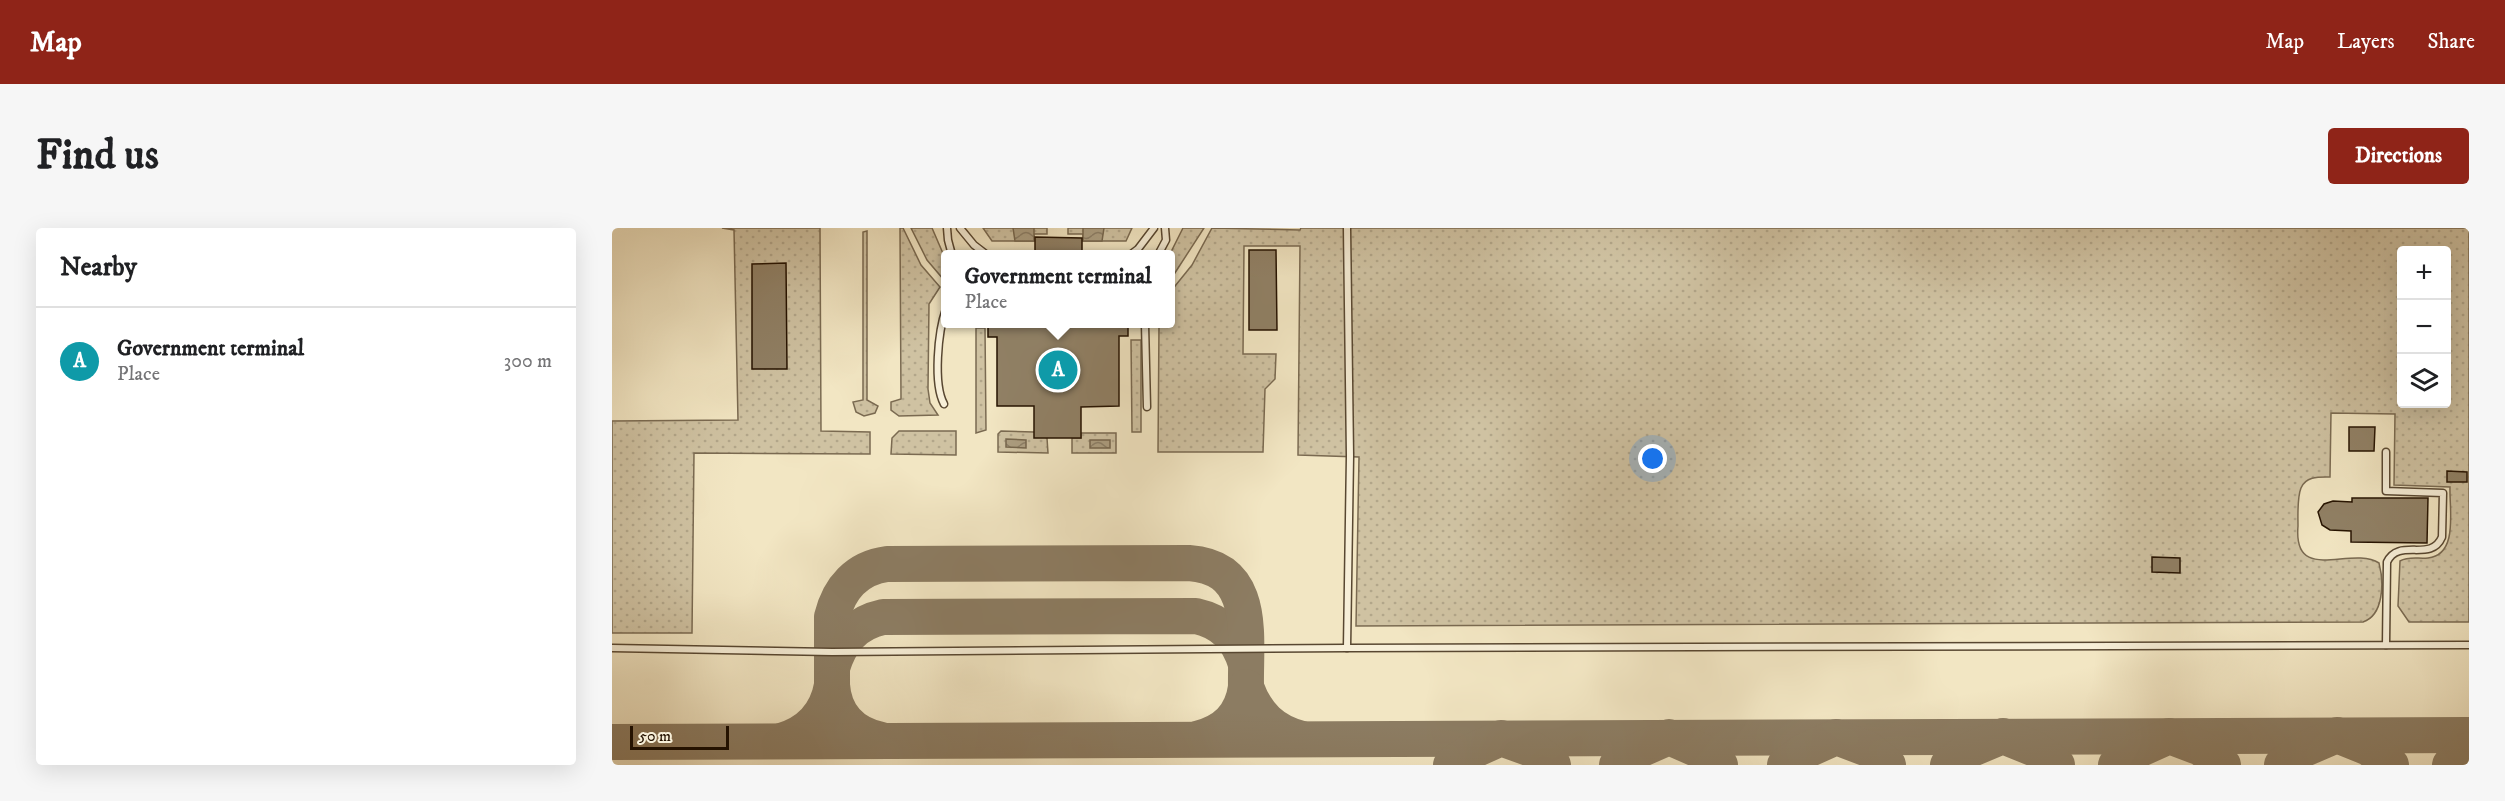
<!DOCTYPE html>
<meta charset="utf-8">
<style>
body{margin:0;font-family:"IM FELL DW Pica",serif;background:#f6f6f6;color:#202124}
.controls{position:absolute;right:18px;top:18px;display:grid;overflow:hidden;border-radius:6px;box-shadow:0 6px 24px #0002}
.controls button{width:54px;height:54px;display:grid;place-items:center;padding:0;border:0;border-bottom:2px solid #e0e0e0;background:#fff;color:#202124;font:30px sans-serif}
.scale{position:absolute;left:18px;bottom:15px;width:99px;box-sizing:border-box;padding-left:6px;border:3px solid #251200;border-top:0;font-size:16px;line-height:21px;white-space:nowrap;color:#251200;-webkit-text-stroke:4px #f7efd8;paint-order:stroke}
.you{position:absolute;left:1041px;top:231px;width:21px;height:21px;margin:-15px;border:4px solid #fff;border-radius:50%;background:#1a73e8;box-shadow:0 0 0 9px #1a73e833}
.badge{display:grid;place-items:center;width:39px;height:39px;border-radius:50%;background:#8f2418;color:#fff;font-size:20px;font-weight:700}
.pin{position:absolute;translate:-50% -50%;border:3px solid #fff;box-shadow:0 2px 6px #0006}
.popup{position:absolute;left:329px;top:22px;width:234px;height:78px;box-sizing:border-box;display:grid;place-content:center;border-radius:6px;background:#fff;filter:drop-shadow(0 2px 4px #0005);font-size:20px;white-space:nowrap;color:#757577}
.popup b{font-size:22px;color:#202124}
.popup::after{content:'';position:absolute;left:50%;top:100%;margin-left:-12px;border:12px solid transparent;border-top-color:#fff}
.list{margin:0;padding:0;list-style:none}
h2{display:flex;justify-content:space-between;align-items:center;height:78px;margin:0;padding:0 24px;font-size:26px}
h2 small{font-size:20px;font-weight:400;color:#757577}
.list li{display:grid;grid-template-columns:39px 1fr auto;gap:18px;align-items:center;box-sizing:border-box;height:108px;padding:0 24px;border-top:2px solid #e0e0e0}
.list b{display:block;font-size:22px;white-space:nowrap}
.list p{margin:0;font-size:20px;white-space:nowrap;color:#757577}
.list em{font-size:20px;font-style:normal;color:#757577}
.icon{flex:none;width:33px;height:33px;fill:none;stroke:currentColor;stroke-width:2;stroke-linecap:round;stroke-linejoin:round}
.map{position:relative;flex:none;width:1857px;height:537px;overflow:hidden;border-radius:6px}
header{display:flex;align-items:center;gap:36px;box-sizing:border-box;height:84px;padding:0 30px;background:#8f2418;color:#fff}
header strong{font-size:28px}
nav{display:flex;gap:33px;margin-inline-start:auto;font-size:21px}
.intro{display:flex;align-items:center;justify-content:space-between;box-sizing:border-box;height:144px;padding:0 36px}
h1{margin:0;font-size:42px}
.button{padding:15px 27px;border-radius:6px;background:#8f2418;color:#fff;font-size:21px;font-weight:700}
main{display:flex;gap:36px;padding:0 36px}
aside{flex:1;background:#fff;border-radius:6px;box-shadow:0 6px 24px #0002}
.map>svg:first-child{display:block}
.grass{fill:url(#grass-dots);stroke:#7a6a51;stroke-width:1.5;fill-rule:evenodd}
.water{fill:url(#water-waves);stroke:#76664d;stroke-width:1.5}
.lines{fill:none;stroke-linecap:round;stroke-linejoin:round}
.taxiway{stroke:#8c7c62;stroke-width:36}
.building{fill:#908065;stroke:#251200;stroke-width:1.5}
.service-casing{stroke:#584731;stroke-width:9}
.service{stroke:#f7efd8;stroke-width:6}
</style>
<header>
<strong>Map</strong>
<nav><a>Map</a><a>Layers</a><a>Share</a></nav>
</header>
<div class="intro"><h1>Find us</h1><a class="button">Directions</a></div>
<main>
<aside>
<h2>Nearby<small></small></h2>
<ul class="list">
<li><span class="badge" style="background:#0f9aa8">A</span><div><b>Government terminal</b><p>Place</p></div><em>300 m</em></li>
</ul>
</aside>
<div class="map">
<svg width="1857" height="537" viewBox="0 0 1857 537">
<defs>
<pattern id="grass-dots" width="8" height="8" patternUnits="userSpaceOnUse" patternTransform="scale(1.5)"><rect width="8" height="8" fill="#cfc2a2"/><path d="M2 2h.1M6 6h.1" fill="none" stroke="#b2a68a" stroke-width="1.8" stroke-linecap="round"/></pattern>
<pattern id="water-waves" width="16" height="10" patternUnits="userSpaceOnUse" patternTransform="scale(1.5)"><rect width="16" height="10" fill="#ac9e81"/><path d="M0 5q4-4 8 0t8 0" fill="none" stroke="#8c7f67"/></pattern>
</defs>
<rect width="100%" height="100%" fill="#f2e6c3"/>
<filter id="stains"><feTurbulence type="fractalNoise" baseFrequency=".00333" numOctaves="4"/><feColorMatrix values="0 0 0 0 .2 0 0 0 0 .09 0 0 0 0 .02 0 0 0 .5 -.17"/></filter>
<radialGradient id="worn" r=".72"><stop offset=".6" stop-color="#630" stop-opacity="0"/><stop offset="1" stop-color="#630" stop-opacity=".3"/></radialGradient>
<g class="grass">
<path d="M110 0H208L209 203 258 204V226L82 225 80 405H0V193L126 192 122 2Z"/>
<path d="M288 0H291L309 37 328 59 317 76 316 161 318 175 326 187 287 188 279 182V174L289 171Z"/>
<path d="M299 0H320L333 30 332 52 315 32Z"/>
<path d="M371 0H435V6H422V13H380Z"/>
<path d="M456 0H520L514 13H471V6H456Z"/>
<path d="M571 0H592L559 51 558 26Z"/>
<path d="M600 0 688 2 689 0H1857V394H1797L1786 378 1788 333C1797 328 1806 331 1816 330 1847 327 1837 280 1838 259L1782 257 1783 186 1719 185 1718 249C1707 249 1694 248 1689 260 1685 270 1686 287 1686 298 1681 357 1739 317 1767 335 1772 354 1772 387 1751 394L744 398 747 229 686 227 688 18H632L631 126H664L663 151 653 161 651 224H546L547 96H558L559 63 580 37ZM1790 22H1834V176H1790Z"/>
<path d="M255 3V172L266 178 263 185 252 188 244 184 241 174 251 172V4Z"/>
<path d="M364 100H373L374 202 364 205Z"/>
<path d="M519 112H529V204H520Z"/>
<path d="M287 203H344V227L279 226 280 210Z"/>
<path d="M389 203 422 204 435 210 436 225 386 224V206Z"/>
<path d="M469 205H504V225H460V210H469Z"/>
</g>
<g class="water">
<path d="M401 0H422V13H403Z"/>
<path d="M471 0H492L490 13H471Z"/>
<path d="M394 211 414 212V220L394 219Z"/>
<rect x="478" y="212" width="20" height="8"/>
</g>
<g class="lines">
<g class="taxiway">
<path d="M220 440C228 413 243 395 271 389L584 388C611 394 626 410 634 436"/>
<path d="M220 457V389C227 360 245 340 275 336L577 335C646 340 633 409 634 459"/>
<path d="M585 511C613 504 630 488 634 459 644 487 661 504 690 511"/>
<path d="M169 513C197 505 215 486 220 457 222 487 240 506 269 512"/>
<path d="M0 514 1857 507"/>
<path d="M839 537 856 525 889 510 922 522 941 537"/>
<path d="M1005 537 1023 524 1057 509 1089 523 1108 537"/>
<path d="M1173 537 1191 524 1224 509 1256 521 1276 537"/>
<path d="M1336 537 1355 523 1391 508 1423 521 1445 537"/>
<path d="M1504 537 1524 523 1557 508 1589 520 1611 537"/>
<path d="M1670 537 1690 522 1725 507 1757 520 1779 537"/>
<path d="M1838 537 1857 522"/>
</g>
</g>
<g class="building">
<path d="M423 9 470 10V27H423Z"/>
<path d="M637 22H664L665 102H637Z"/>
<path d="M174 35 175 141H140V36Z"/>
<path d="M376 96H516V108H507V178L469 179V210H422V178H385V109H376Z"/>
<path d="M1737 199H1763L1762 223H1737Z"/>
<path d="M1835 243 1855 244V254H1835Z"/>
<path d="M1740 270H1816L1815 315 1739 314V303L1718 302 1710 297 1706 284 1712 276 1721 273 1740 274Z"/>
<path d="M1540 329 1568 330V345L1540 344Z"/>
</g>
<g class="lines">
<defs>
<g id="service">
<path d="M335 0 336 12 340 27"/>
<path d="M348 0 362 17 375 27"/>
<path d="M518 27 526 21 542 0"/>
<path d="M546 27 554 12 553 0"/>
<path d="M533 96 535 179"/>
<path d="M332 176C321 156 326 103 334 81"/>
<path d="M1774 224V263L1831 265 1830 309C1819 335 1787 309 1775 334L1774 417"/>
<path d="M0 420 220 424 735 420 1857 417"/>
<path d="M735 420 738 228 735 0"/>
</g>
</defs>
<use href="#service" class="service-casing"/>
<use href="#service" class="service"/>
</g>
<rect width="100%" height="100%" filter="url(#stains)"/>
<rect width="100%" height="100%" fill="url(#worn)"/>
</svg>
<div class="controls">
<button>+</button>
<button>−</button>
<button><svg class="icon" aria-label="layers" viewBox="0 0 24 24"><path d="M12 4l9 5-9 5-9-5zM3 14l9 5 9-5"/></svg></button>
</div>
<div class="scale">50 m</div>
<div class="you"></div>
<div class="pin badge" style="left:446px;top:142px;background:#0f9aa8">A</div>
<div class="popup"><b>Government terminal</b>Place</div>
</div>
</main>
